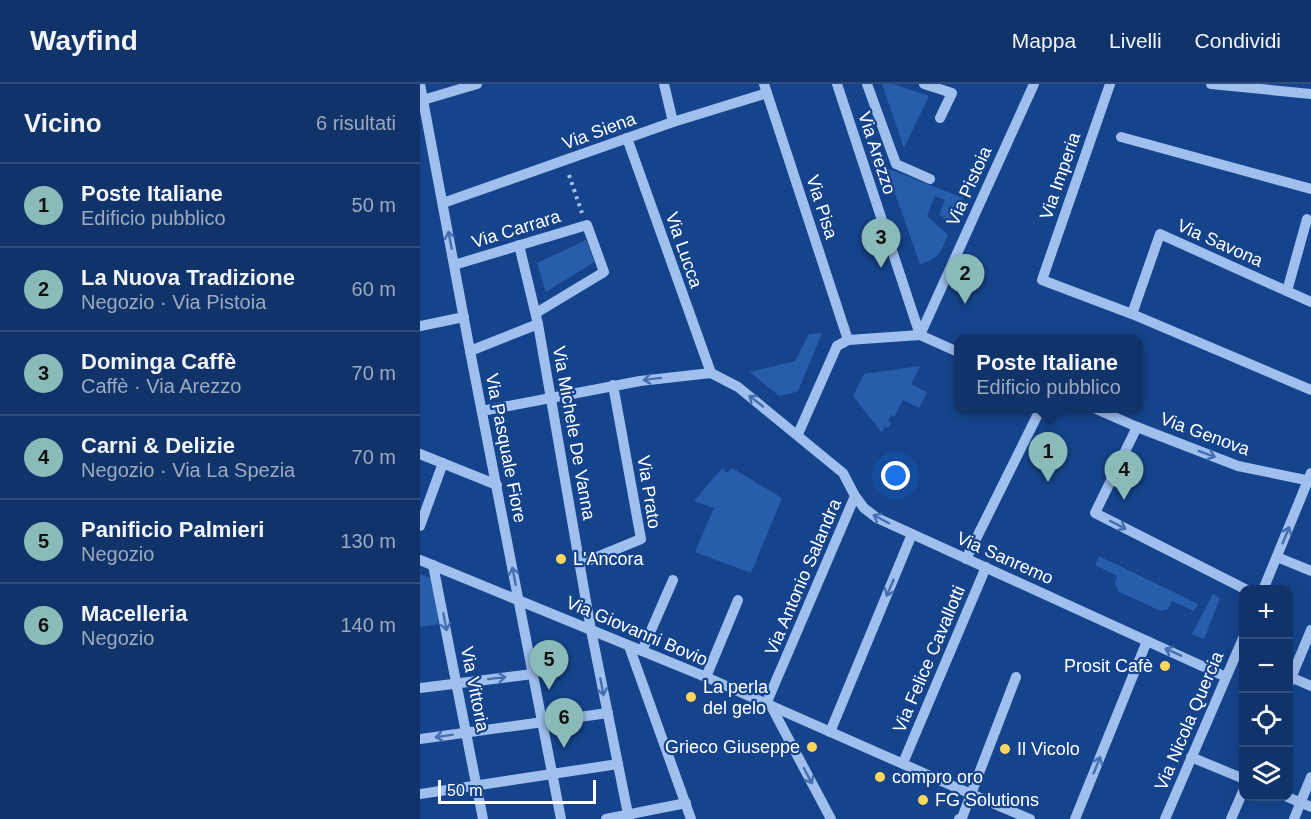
<!DOCTYPE html>
<html lang="it">
<meta charset="utf-8">
<style>
body{margin:0;font-family:Arial,sans-serif;background:#1e3f71;color:#f1f3f6}
.controls{position:absolute;right:18px;bottom:18px;display:grid;overflow:hidden;border-radius:12px;box-shadow:0 6px 24px #0002}
.controls button{width:54px;height:54px;display:grid;place-items:center;padding:0;border:0;border-bottom:2px solid #304e7d;background:#103369;color:#f1f3f6;font:30px sans-serif}
.scale{position:absolute;left:18px;bottom:15px;width:158px;box-sizing:border-box;padding-left:6px;border:3px solid #fff;border-top:0;font-size:16px;line-height:21px;white-space:nowrap;color:#fff;-webkit-text-stroke:4px #15448c;paint-order:stroke}
.you{position:absolute;left:476px;top:392px;width:21px;height:21px;margin:-15px;border:4px solid #fff;border-radius:50%;background:#1a73e8;box-shadow:0 0 0 9px #1a73e833}
.badge{display:grid;place-items:center;width:39px;height:39px;border-radius:50%;background:#8bbbb9;color:#111;font-size:20px;font-weight:700}
.pin{position:absolute;translate:-50% -50px;filter:drop-shadow(0 2px 3px #0008)}
.pin::after{content:'';position:absolute;top:32px;width:21px;height:18px;background:inherit;clip-path:polygon(0 0,100% 0,50% 100%)}
.popup{position:absolute;left:534px;top:251px;width:189px;height:78px;box-sizing:border-box;display:grid;place-content:center;border-radius:12px;background:#103369;filter:drop-shadow(0 2px 4px #0005);font-size:20px;white-space:nowrap;color:#9caac0}
.popup b{font-size:22px;color:#f1f3f6}
.popup::after{content:'';position:absolute;left:50%;top:100%;margin-left:-12px;border:12px solid transparent;border-top-color:#103369}
.list{margin:0;padding:0;list-style:none}
h2{display:flex;justify-content:space-between;align-items:center;height:78px;margin:0;padding:0 24px;font-size:26px}
h2 small{font-size:20px;font-weight:400;color:#9caac0}
.list li{display:grid;grid-template-columns:39px 1fr auto;gap:18px;align-items:center;box-sizing:border-box;height:84px;padding:0 24px;border-top:2px solid #304e7d}
.list b{display:block;font-size:22px;white-space:nowrap}
.list p{margin:0;font-size:20px;white-space:nowrap;color:#9caac0}
.list em{font-size:20px;font-style:normal;color:#9caac0}
.icon{flex:none;width:33px;height:33px;fill:none;stroke:currentColor;stroke-width:2;stroke-linecap:round;stroke-linejoin:round}
.map{position:relative;flex:none;width:891px;height:735px;overflow:hidden}
header{display:flex;align-items:center;gap:36px;box-sizing:border-box;height:84px;padding:0 30px;background:#103369;border-bottom:2px solid #304e7d}
header strong{font-size:28px}
nav{display:flex;gap:33px;margin-inline-start:auto;font-size:21px}
main{display:flex}
aside{flex:1;background:#103369}
.map>svg:first-child{display:block}
.green{fill:#285dab}
.lines{fill:none;stroke-linecap:round;stroke-linejoin:round}
.path{stroke:#9fc0ef;stroke-width:4;stroke-dasharray:3 4.5;stroke-linecap:butt}
.minor{stroke:#9fc0ef;stroke-width:10}
.oneway{stroke:#456faf}
.poi-dot{fill:#ffd75d;stroke:#15448c;stroke-width:2}
.labels{text-anchor:middle;stroke-width:4.5;stroke-linejoin:round;paint-order:stroke}
.street-label{font-size:18px;fill:#fff;stroke:#15448c}
.poi-label{font-size:18px;fill:#fff;stroke:#15448c;text-anchor:start}
</style>
<header>
<strong>Wayfind</strong>
<nav><a>Mappa</a><a>Livelli</a><a>Condividi</a></nav>
</header>
<main>
<aside>
<h2>Vicino<small>6 risultati</small></h2>
<ul class="list">
<li><span class="badge">1</span><div><b>Poste Italiane</b><p>Edificio pubblico</p></div><em>50 m</em></li>
<li><span class="badge">2</span><div><b>La Nuova Tradizione</b><p>Negozio · Via Pistoia</p></div><em>60 m</em></li>
<li><span class="badge">3</span><div><b>Dominga Caffè</b><p>Caffè · Via Arezzo</p></div><em>70 m</em></li>
<li><span class="badge">4</span><div><b>Carni &amp; Delizie</b><p>Negozio · Via La Spezia</p></div><em>70 m</em></li>
<li><span class="badge">5</span><div><b>Panificio Palmieri</b><p>Negozio</p></div><em>130 m</em></li>
<li><span class="badge">6</span><div><b>Macelleria</b><p>Negozio</p></div><em>140 m</em></li>
</ul>
</aside>
<div class="map">
<svg width="891" height="735" viewBox="0 0 891 735">
<rect width="100%" height="100%" fill="#15448c"/>
<g class="green">
<path d="M462 0H473L509 12 484 64Z"/>
<path d="M466 84 543 114 533 138 519 131 525 116 515 112 507 132 528 151C520 169 520 174 500 180Z"/>
<path d="M166 156 174 178 126 208 117 179Z"/>
<path d="M402 249 378 307 370 310 359 312 330 288 375 277 389 250Z"/>
<path d="M500 282 491 300 507 308 499 324 483 316 474 333 471 331 468 337 471 339 468 344 465 342 462 349 433 312 444 290Z"/>
<path d="M302 384 307 389 312 384 362 414 331 489 275 468 294 424 274 417Z"/>
<path d="M679 472 778 520 774 527 752 517 748 525 741 527 699 508 695 499 697 492 675 481Z"/>
<path d="M0 490 12 495 19 540 0 543Z"/>
<path d="M793 510 800 514 784 555 772 550Z"/>
</g>
<g class="lines">
<path class="path" d="M149 91 162 129"/>
<g class="minor">
<path d="M0 0 50 267 141 735"/>
<path d="M244 0 253 38"/>
<path d="M344 0 428 256"/>
<path d="M417 0 500 251"/>
<path d="M447 0 476 80 510 95"/>
<path d="M504 0 532 9 520 34"/>
<path d="M690 0 622 196 712 230 891 306"/>
<path d="M791 0 891 10"/>
<path d="M3 16 57 0"/>
<path d="M701 53 891 105"/>
<path d="M207 54 291 289"/>
<path d="M23 119 253 38 347 9"/>
<path d="M99 161 118 240 171 546 209 735"/>
<path d="M34 181 167 141 184 188 116 229"/>
<path d="M867 207 887 135"/>
<path d="M712 230 740 150 891 218"/>
<path d="M0 242 44 233"/>
<path d="M500 251 614 0"/>
<path d="M50 267 118 240"/>
<path d="M291 289 318 303 423 389 435 412 444 424 457 434 806 593"/>
<path d="M674 324 717 343 818 382 891 397"/>
<path d="M62 327 220 297 291 289"/>
<path d="M717 343 675 429 827 506"/>
<path d="M378 350 417 262 428 256 500 251 538 268"/>
<path d="M0 370 77 401"/>
<path d="M0 442 23 379"/>
<path d="M857 473 891 487"/>
<path d="M546 475 621 324"/>
<path d="M0 476 286 593 551 710 596 593"/>
<path d="M160 480 221 455 193 301"/>
<path d="M13 481 63 735"/>
<path d="M843 506 891 389"/>
<path d="M209 562 271 735"/>
<path d="M222 567 253 496"/>
<path d="M868 592 891 602"/>
<path d="M286 593 318 516"/>
<path d="M868 601 891 546"/>
<path d="M0 604 113 590"/>
<path d="M346 620 435 412"/>
<path d="M351 622 411 735"/>
<path d="M410 648 492 450"/>
<path d="M0 655 188 629"/>
<path d="M771 673 824 695"/>
<path d="M483 679 566 483"/>
<path d="M0 710 198 680"/>
<path d="M865 712 891 723"/>
<path d="M186 735 266 719"/>
<path d="M539 735 542 734 551 710 610 735"/>
<path d="M655 735 727 557"/>
<path d="M745 735 824 552"/>
<path d="M811 735 824 705"/>
<path d="M874 735 891 693"/>
</g>
</g>
<defs><path id="oneway-shaft" d="M-6 0H5M1.5-3L5.5 0L1.5 3" fill="none" stroke-width="1.6" stroke-linecap="round" stroke-linejoin="round" transform="scale(1.5)"/></defs>
<g class="oneway">
<use href="#oneway-shaft" transform="translate(30 156) rotate(-101)"/>
<use href="#oneway-shaft" transform="translate(232 295) rotate(173)"/>
<use href="#oneway-shaft" transform="translate(336 317) rotate(-142)"/>
<use href="#oneway-shaft" transform="translate(787 370) rotate(21)"/>
<use href="#oneway-shaft" transform="translate(461 435) rotate(-152)"/>
<use href="#oneway-shaft" transform="translate(698 441) rotate(27)"/>
<use href="#oneway-shaft" transform="translate(866 451) rotate(-68)"/>
<use href="#oneway-shaft" transform="translate(94 492) rotate(-101)"/>
<use href="#oneway-shaft" transform="translate(470 504) rotate(113)"/>
<use href="#oneway-shaft" transform="translate(25 538) rotate(79)"/>
<use href="#oneway-shaft" transform="translate(753 568) rotate(-156)"/>
<use href="#oneway-shaft" transform="translate(77 594) rotate(-7)"/>
<use href="#oneway-shaft" transform="translate(182 603) rotate(79)"/>
<use href="#oneway-shaft" transform="translate(24 652) rotate(171)"/>
<use href="#oneway-shaft" transform="translate(677 681) rotate(-68)"/>
<use href="#oneway-shaft" transform="translate(388 692) rotate(62)"/>
</g>
<g class="poi-dot">
<circle cx="141" cy="475" r="6"/>
<circle cx="745" cy="582" r="6"/>
<circle cx="271" cy="613" r="6"/>
<circle cx="392" cy="663" r="6"/>
<circle cx="585" cy="665" r="6"/>
<circle cx="460" cy="693" r="6"/>
<circle cx="503" cy="716" r="6"/>
</g>
<g class="labels">
<g class="street-label">
<text transform="translate(179 47) rotate(-20)" y="6">Via Siena</text>
<text transform="translate(457 69) rotate(72)" y="6">Via Arezzo</text>
<text transform="translate(640 92) rotate(-71)" y="6">Via Imperia</text>
<text transform="translate(549 102) rotate(-66)" y="6">Via Pistoia</text>
<text transform="translate(402 123) rotate(72)" y="6">Via Pisa</text>
<text transform="translate(96 145) rotate(-17)" y="6">Via Carrara</text>
<text transform="translate(800 159) rotate(24)" y="6">Via Savona</text>
<text transform="translate(264 166) rotate(71)" y="6">Via Lucca</text>
<text transform="translate(154 349) rotate(80)" y="6">Via Michele De Vanna</text>
<text transform="translate(785 350) rotate(20)" y="6">Via Genova</text>
<text transform="translate(86 364) rotate(79)" y="6">Via Pasquale Fiore</text>
<text transform="translate(229 408) rotate(81)" y="6">Via Prato</text>
<text transform="translate(585 474) rotate(24)" y="6">Via Sanremo</text>
<text transform="translate(383 493) rotate(-67)" y="6">Via Antonio Salandra</text>
<text transform="translate(217 547) rotate(23)" y="6">Via Giovanni Bovio</text>
<text transform="translate(509 575) rotate(-67)" y="6">Via Felice Cavallotti</text>
<text transform="translate(55 605) rotate(79)" y="6">Via Vittoria</text>
<text transform="translate(769 637) rotate(-67)" y="6">Via Nicola Quercia</text>
</g>
<g class="poi-label">
<text x="153" y="481">L'Ancora</text>
<text x="733" y="588" text-anchor="end">Prosit Cafè</text>
<text x="283" y="609">La perla<tspan x="283" dy="21">del gelo</tspan></text>
<text x="380" y="669" text-anchor="end">Grieco Giuseppe</text>
<text x="597" y="671">Il Vicolo</text>
<text x="472" y="699">compro oro</text>
<text x="515" y="722">FG Solutions</text>
</g>
</g>
</svg>
<div class="controls">
<button>+</button>
<button>−</button>
<button><svg class="icon" aria-label="locate" viewBox="0 0 24 24"><circle cx="12" cy="12" r="6"/><path d="M12 2v4M12 18v4M2 12h4M18 12h4"/></svg></button>
<button><svg class="icon" aria-label="layers" viewBox="0 0 24 24"><path d="M12 4l9 5-9 5-9-5zM3 14l9 5 9-5"/></svg></button>
</div>
<div class="scale">50 m</div>
<div class="you"></div>
<div class="pin badge" style="left:628px;top:398px">1</div>
<div class="popup"><b>Poste Italiane</b>Edificio pubblico</div>
<div class="pin badge" style="left:545px;top:220px">2</div>
<div class="pin badge" style="left:461px;top:184px">3</div>
<div class="pin badge" style="left:704px;top:416px">4</div>
<div class="pin badge" style="left:129px;top:606px">5</div>
<div class="pin badge" style="left:144px;top:664px">6</div>
</div>
</main>
